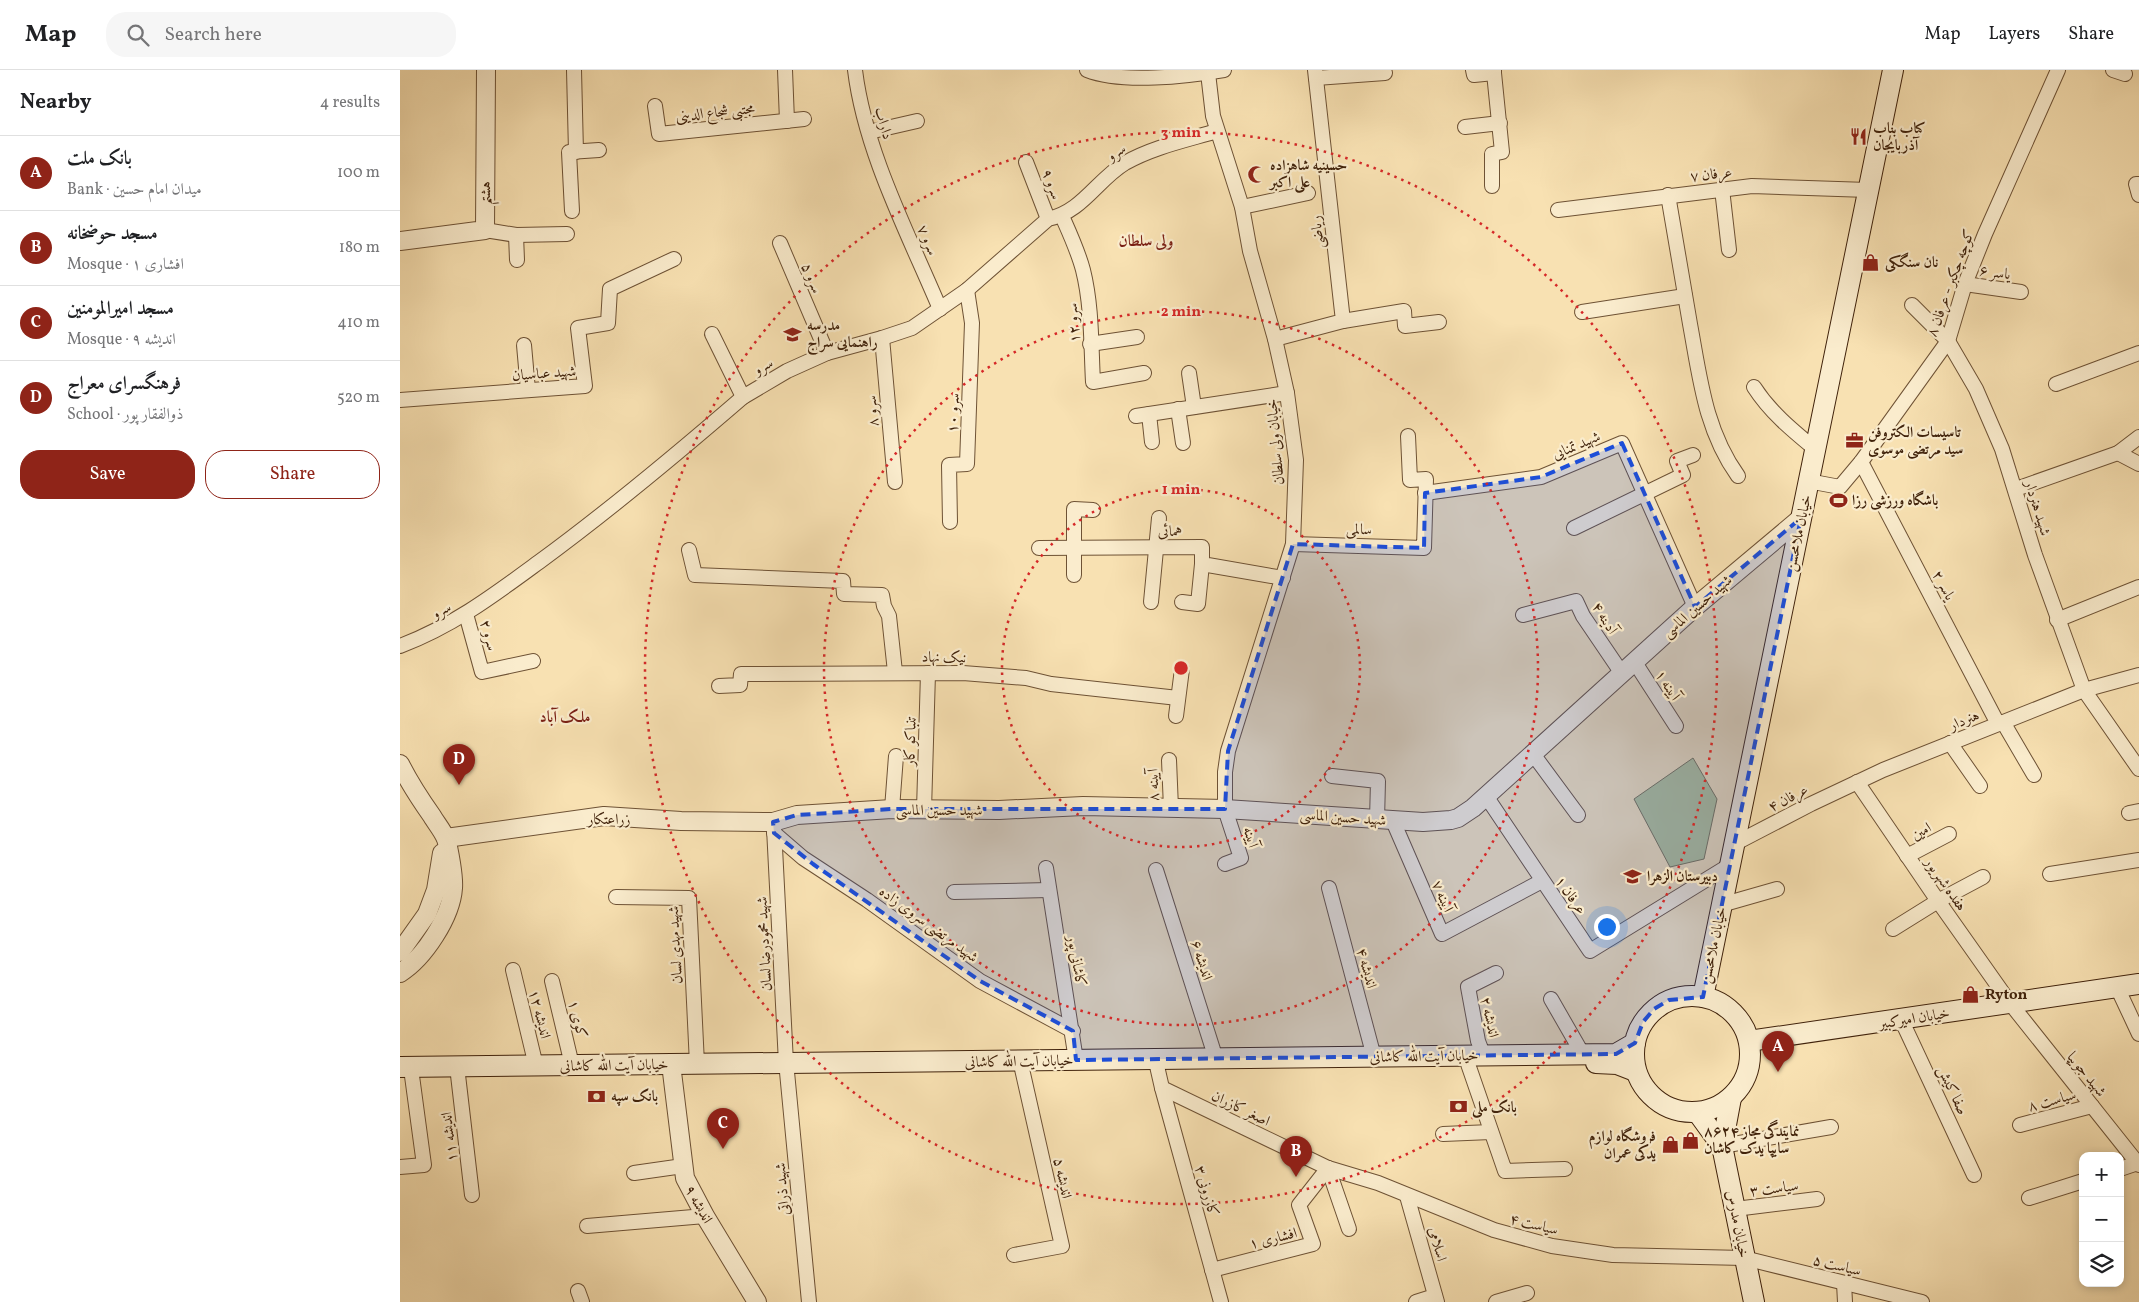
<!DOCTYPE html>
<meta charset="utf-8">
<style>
body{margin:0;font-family:Vollkorn,Amiri,serif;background:#f6f6f6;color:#202124}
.controls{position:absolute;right:15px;bottom:15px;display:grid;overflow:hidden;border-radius:10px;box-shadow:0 2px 8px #0003}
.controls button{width:45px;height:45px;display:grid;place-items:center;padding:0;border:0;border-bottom:1px solid #e0e0e0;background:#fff;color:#202124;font:25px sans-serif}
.you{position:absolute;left:1206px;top:856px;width:18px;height:18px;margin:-12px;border:4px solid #fff;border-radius:50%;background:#1a73e8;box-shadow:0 0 0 8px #1a73e833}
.badge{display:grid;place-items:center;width:32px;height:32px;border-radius:50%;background:#8f2418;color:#fff;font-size:16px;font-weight:700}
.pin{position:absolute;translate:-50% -41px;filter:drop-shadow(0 1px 2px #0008)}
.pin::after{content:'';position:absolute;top:26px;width:18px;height:15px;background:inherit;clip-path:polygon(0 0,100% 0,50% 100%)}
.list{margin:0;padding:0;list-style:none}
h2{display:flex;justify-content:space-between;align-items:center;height:65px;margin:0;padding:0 20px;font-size:21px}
h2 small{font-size:16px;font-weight:400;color:#757577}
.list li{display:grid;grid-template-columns:32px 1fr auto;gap:15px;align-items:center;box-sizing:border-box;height:75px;padding:0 20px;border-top:1px solid #e0e0e0}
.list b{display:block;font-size:19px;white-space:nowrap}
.list p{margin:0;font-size:16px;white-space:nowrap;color:#757577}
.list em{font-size:16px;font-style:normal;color:#757577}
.actions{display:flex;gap:10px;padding:15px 20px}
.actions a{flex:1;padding:11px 0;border:1px solid #8f2418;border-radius:20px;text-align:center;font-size:18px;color:#8f2418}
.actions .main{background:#8f2418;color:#fff}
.icon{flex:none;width:28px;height:28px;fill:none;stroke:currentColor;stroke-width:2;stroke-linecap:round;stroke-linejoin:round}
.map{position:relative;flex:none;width:1739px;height:1232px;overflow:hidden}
header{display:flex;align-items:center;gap:30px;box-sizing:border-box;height:70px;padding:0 25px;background:#fff;border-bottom:1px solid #e0e0e0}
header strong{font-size:24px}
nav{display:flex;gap:28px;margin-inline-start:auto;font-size:18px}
.search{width:350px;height:45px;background:#f6f6f6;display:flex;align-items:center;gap:12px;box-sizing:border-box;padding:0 18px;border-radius:20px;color:#757577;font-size:19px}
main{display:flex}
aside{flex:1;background:#fff}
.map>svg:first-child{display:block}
.green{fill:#b7c491;stroke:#7c734e}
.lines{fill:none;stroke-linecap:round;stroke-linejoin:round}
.minor-casing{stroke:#6e5235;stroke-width:16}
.tertiary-casing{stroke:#6e5235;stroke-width:20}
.secondary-casing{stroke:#40220b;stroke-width:22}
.minor{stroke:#faeccd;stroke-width:14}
.tertiary{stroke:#faeccd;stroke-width:18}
.secondary{stroke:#faeccd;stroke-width:20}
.marked{fill:#1d4ed8;fill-opacity:0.2;stroke:#1d4ed8;stroke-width:4;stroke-dasharray:10 6;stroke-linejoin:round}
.ring{fill:none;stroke:#d62828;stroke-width:2.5;stroke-dasharray:2.5 5}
.labels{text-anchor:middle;stroke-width:4.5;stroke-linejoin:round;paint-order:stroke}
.street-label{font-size:15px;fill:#40220b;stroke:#faeccd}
.poi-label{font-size:15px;font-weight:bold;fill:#40220b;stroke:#faeccd;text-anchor:start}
.neighbourhood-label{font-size:16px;font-weight:bold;fill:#7a1f14;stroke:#faeccd}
.centre{fill:#d62828;stroke:#faeccd;stroke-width:2.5}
.ring-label{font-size:15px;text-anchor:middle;font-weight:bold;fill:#d62828;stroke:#faeccd;stroke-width:4.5;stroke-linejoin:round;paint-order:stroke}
</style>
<header>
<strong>Map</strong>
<div class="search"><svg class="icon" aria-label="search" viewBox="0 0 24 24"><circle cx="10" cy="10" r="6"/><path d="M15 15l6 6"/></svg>Search here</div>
<nav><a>Map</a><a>Layers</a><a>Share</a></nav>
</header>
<main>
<aside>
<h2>Nearby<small>4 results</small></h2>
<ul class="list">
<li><span class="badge">A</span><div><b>بانک ملت</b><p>Bank · میدان امام حسین</p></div><em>100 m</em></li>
<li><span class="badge">B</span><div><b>مسجد حوضخانه</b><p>Mosque · افشاری ۱</p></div><em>180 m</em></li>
<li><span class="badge">C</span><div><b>مسجد امیرالمومنین</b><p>Mosque · اندیشه ۹</p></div><em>410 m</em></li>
<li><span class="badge">D</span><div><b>فرهنگسرای معراج</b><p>School · ذوالفقار پور</p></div><em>520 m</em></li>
</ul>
<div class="actions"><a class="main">Save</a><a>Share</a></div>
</aside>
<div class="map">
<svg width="1739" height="1232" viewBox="0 0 1739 1232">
<rect width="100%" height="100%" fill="#f8e1b2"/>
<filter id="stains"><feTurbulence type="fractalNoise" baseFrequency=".004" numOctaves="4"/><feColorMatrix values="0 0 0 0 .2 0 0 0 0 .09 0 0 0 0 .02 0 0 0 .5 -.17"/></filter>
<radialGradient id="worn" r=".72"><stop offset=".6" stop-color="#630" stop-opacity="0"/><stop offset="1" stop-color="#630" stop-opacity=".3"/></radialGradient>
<path class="green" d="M1293 688 1317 729 1304 789 1270 797 1234 729Z"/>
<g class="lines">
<defs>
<g id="minor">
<path d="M174 0 176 82"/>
<path d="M385 0 387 51"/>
<path d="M455 0C465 82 508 163 540 239"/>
<path d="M687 0C722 14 788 6 824 0"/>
<path d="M1073 0 1074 5 1094 3V0"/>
<path d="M1713 0 1725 4"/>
<path d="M808 3 813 46 842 137 850 181 875 269 887 323 896 390 893 474 828 681 825 702V739L841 788 825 794"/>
<path d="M916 8 985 3"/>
<path d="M255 36 259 64 404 49"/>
<path d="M1065 57 1100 53"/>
<path d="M469 62 517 51"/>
<path d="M626 92 648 149"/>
<path d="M1739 114H1736L1739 125"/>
<path d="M1092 116V84L1102 82 1094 3"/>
<path d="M1322 119 1329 180"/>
<path d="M1268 125C1275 168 1283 211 1290 254 1300 308 1305 360 1338 406"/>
<path d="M842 137 908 123"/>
<path d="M1158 140 1352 116 1468 120"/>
<path d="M172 141 169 82 199 80"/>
<path d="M662 146C670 164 678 181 683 200 692 236 691 275 693 312L744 303"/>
<path d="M85 160 116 165 167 164"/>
<path d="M116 165 117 190"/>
<path d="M380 173 427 283"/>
<path d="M1565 214 1621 222"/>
<path d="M1512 235 1548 271 1576 319 1602 379 1635 485 1684 620 1739 699"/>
<path d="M1182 242 1285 226"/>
<path d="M943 251 1004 241 1005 256 1039 252"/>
<path d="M312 264 343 327"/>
<path d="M482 268 495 412"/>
<path d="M875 269 943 251 915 0"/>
<path d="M690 274 737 267"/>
<path d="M124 275 128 320"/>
<path d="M789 303 794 337"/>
<path d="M1656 314 1739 283"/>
<path d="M1354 317C1370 342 1392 360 1415 379"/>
<path d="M0 330 185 316 178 258 208 253 210 219 274 189"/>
<path d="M778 339 783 373"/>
<path d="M749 344 752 372"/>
<path d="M736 346 887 323"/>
<path d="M1718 383 1739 394"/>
<path d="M1461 392 1598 654"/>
<path d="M1408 411 1440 417 1461 392 1548 271 1565 214 1585 164 1658 0"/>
<path d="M1616 419 1718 383 1739 367"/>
<path d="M1025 423 1141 407 1222 373 1295 537"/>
<path d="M550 452 549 395 567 394 572 253 567 220"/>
<path d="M1174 458 1283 405 1277 391 1293 385"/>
<path d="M893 474 1024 478 1026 409 1010 410 1008 366"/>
<path d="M639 478 802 477V494L883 508"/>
<path d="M289 480 295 505 443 511 444 524 482 525 484 536 489 546 495 602"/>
<path d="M674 505V439L693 440"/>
<path d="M751 532 759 448"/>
<path d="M782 532 798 534 802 494"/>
<path d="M66 544 82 602 133 591"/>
<path d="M1123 545 1176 531 1183 546 1221 602"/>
<path d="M1657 550 1739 517"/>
<path d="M0 576C53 556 94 525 139 492 210 440 277 384 343 327L387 301 427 283 482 268 512 258 567 220 648 149C682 142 697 110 725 93 753 77 787 70 817 61"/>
<path d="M1234 591 1276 656"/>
<path d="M319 616 340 615 341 604 563 603 626 608 651 614 778 628"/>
<path d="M776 646 782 599"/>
<path d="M1603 652 1634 705"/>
<path d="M1550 673 1580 716"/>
<path d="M1133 684 1178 745"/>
<path d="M769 690 771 738"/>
<path d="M932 706 978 711 977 750"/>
<path d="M1457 712 1538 831 1610 933 1739 1095"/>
<path d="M1086 726 1190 881 1330 795"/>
<path d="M492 739 496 686"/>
<path d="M524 740 528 603"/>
<path d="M1729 743 1739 741"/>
<path d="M993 751 1042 864 1142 811"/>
<path d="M374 758 386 993"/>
<path d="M374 763 403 788 467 830 580 911 673 961"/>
<path d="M1334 774 1411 734 1483 700 1684 620 1739 605"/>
<path d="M1507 786 1549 764"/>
<path d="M646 798 676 990"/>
<path d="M756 800 816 989"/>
<path d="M1650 804 1739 790"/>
<path d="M929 818 974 987"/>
<path d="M554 822 649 820"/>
<path d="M216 827 289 828 297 994"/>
<path d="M1321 835 1377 819"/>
<path d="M1493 859 1538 831 1583 807"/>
<path d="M113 900 136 996"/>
<path d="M152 911 172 995"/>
<path d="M1717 917 1739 964"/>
<path d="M1151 929 1182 983"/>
<path d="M1501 949 1574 1105"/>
<path d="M1083 984 1078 971 1068 917 1096 903"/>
<path d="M1068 994 1105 1101 1165 1099"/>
<path d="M757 996 762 1018 928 1098 978 1113 1094 1160 1152 1176 1213 1185 1344 1188 1522 1232"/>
<path d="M387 1002 409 1232"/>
<path d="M58 1005 72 1125"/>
<path d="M762 1018 821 1232"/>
<path d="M1620 1055 1692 1036"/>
<path d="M1043 1064 1091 1062"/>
<path d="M1322 1076 1431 1057"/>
<path d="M0 1097 24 1095 12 1006"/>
<path d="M928 1098 949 1159"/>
<path d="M1720 1099 1738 1093"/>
<path d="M234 1103 283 1096"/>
<path d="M1007 1126 1037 1232"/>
<path d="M1629 1128 1683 1111"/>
<path d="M1335 1139 1417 1129"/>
<path d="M187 1156 305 1146"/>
<path d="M614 1185 662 1176 622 999"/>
<path d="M812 1200 913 1174 899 1135 928 1098"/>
<path d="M1444 1213 1445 1232"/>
<path d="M178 1221 182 1232"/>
<path d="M1016 1232 1035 1226"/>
<path d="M1096 1232 1127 1223"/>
</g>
<g id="tertiary">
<path d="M0 171 85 160 86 0"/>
<path d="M0 694C9 712 20 729 32 746 36 753 43 761 46 769 49 779 54 807 53 818 51 847 24 888 0 903"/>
<path d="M46 768 204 746 281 751 373 752 397 745 492 739 599 740 683 736 825 739 1023 752 1051 750 1058 748 1073 738 1295 537 1401 448"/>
<path d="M0 882 27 844 36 820 42 783"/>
<path d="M271 994 285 1108 305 1146 357 1232"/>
</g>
<g id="secondary">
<circle cx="1292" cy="984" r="58"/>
<path d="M1303 927 1493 0"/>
<path d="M1349 971 1739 914"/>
<path d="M1196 993 1217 994 1235 1001"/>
<path d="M0 997 1216 984 1235 973"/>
<path d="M1331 1028 1322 1076 1354 1232"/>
<path d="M1298 1043 1322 1076"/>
</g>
</defs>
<use href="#minor" class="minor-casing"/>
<use href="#tertiary" class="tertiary-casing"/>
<use href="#secondary" class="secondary-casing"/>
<use href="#minor" class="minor"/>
<use href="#tertiary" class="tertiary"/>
<use href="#secondary" class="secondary"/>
</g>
<path class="marked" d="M1222 373 1295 537 1401 448 1303 927 1269 930 1254 939 1243 952 1235 973 1216 984 676 990 673 961 580 911 413 794 374 763 373 752 397 745 492 739H825L828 681 893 474 1024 478 1025 423 1141 407Z"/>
<g class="ring">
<circle cx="781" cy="598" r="179"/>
<circle cx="781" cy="598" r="357"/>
<circle cx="781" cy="598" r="536"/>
</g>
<defs>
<symbol id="restaurant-bare" viewBox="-9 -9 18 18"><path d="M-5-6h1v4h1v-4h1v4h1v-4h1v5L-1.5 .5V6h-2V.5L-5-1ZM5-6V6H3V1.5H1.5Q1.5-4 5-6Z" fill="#8f2418" stroke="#faeccd" stroke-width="2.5" paint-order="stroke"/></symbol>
<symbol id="mosque-bare" viewBox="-9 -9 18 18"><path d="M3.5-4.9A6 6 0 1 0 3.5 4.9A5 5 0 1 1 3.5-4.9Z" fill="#8f2418" stroke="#faeccd" stroke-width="2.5" paint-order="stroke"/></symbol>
<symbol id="shop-bare" viewBox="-9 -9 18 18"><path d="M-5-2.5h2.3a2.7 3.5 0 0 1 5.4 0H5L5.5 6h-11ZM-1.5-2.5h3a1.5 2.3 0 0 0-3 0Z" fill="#8f2418" stroke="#faeccd" stroke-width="2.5" paint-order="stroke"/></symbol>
<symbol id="school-bare" viewBox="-9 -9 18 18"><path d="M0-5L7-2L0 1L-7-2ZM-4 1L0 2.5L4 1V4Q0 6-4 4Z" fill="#8f2418" stroke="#faeccd" stroke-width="2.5" paint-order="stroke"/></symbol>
<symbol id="office-bare" viewBox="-9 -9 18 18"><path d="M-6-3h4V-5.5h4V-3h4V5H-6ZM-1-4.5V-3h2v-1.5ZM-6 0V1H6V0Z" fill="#8f2418" stroke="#faeccd" stroke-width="2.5" paint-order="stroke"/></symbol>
<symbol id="stadium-bare" viewBox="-9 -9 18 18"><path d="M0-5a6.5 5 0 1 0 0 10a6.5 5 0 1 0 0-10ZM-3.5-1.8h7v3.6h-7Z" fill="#8f2418" stroke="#faeccd" stroke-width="2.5" paint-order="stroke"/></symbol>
<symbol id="bank-bare" viewBox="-9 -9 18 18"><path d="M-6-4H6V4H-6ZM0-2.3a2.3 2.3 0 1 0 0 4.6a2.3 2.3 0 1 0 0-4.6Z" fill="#8f2418" stroke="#faeccd" stroke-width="2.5" paint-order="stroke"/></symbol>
</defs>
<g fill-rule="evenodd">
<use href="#restaurant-bare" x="1446" y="54" width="25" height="25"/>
<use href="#mosque-bare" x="844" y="92" width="25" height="25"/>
<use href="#shop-bare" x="1458" y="180" width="25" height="25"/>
<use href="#school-bare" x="380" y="252" width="25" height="25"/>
<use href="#office-bare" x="1442" y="358" width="25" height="25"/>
<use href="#stadium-bare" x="1426" y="418" width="25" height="25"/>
<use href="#school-bare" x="1220" y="794" width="25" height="25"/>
<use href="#shop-bare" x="1558" y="912" width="25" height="25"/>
<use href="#bank-bare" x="184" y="1014" width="25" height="25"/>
<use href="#bank-bare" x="1046" y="1024" width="25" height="25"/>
<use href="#shop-bare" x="1278" y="1058" width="25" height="25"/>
<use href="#shop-bare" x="1258" y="1062" width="25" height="25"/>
</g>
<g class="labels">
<g class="street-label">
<text transform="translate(315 42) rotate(-6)" y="5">مجتبی شجاع الدینی</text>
<text transform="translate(484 53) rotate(74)" y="5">داراب</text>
<text transform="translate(716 82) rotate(-34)" y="5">سرو</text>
<text transform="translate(1311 104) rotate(-6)" y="5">عرفان ۷</text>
<text transform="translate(652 114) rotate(69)" y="5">سرو ۹</text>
<text transform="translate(85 123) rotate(-89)" y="5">هشتم</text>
<text transform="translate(917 162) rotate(-96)" y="5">ریاضی</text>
<text transform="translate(528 170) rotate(67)" y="5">سرو ۷</text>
<text transform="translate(1595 202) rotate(8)" y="5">یاسر ۶</text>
<text transform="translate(412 208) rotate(67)" y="5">سرو ۵</text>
<text transform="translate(1550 213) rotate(-70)" y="5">کوچه چکبر - عرفان ۸</text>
<text transform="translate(673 253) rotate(-94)" y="5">سرو ۱۲</text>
<text transform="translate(363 296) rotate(-30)" y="5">سرو</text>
<text transform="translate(144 303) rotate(-4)" y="5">شهید عباسیان</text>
<text transform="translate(472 341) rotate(-95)" y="5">سرو ۸</text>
<text transform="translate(553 343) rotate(-87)" y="5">سرو ۱۰</text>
<text transform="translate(875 372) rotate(-95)" y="5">خیابان ولی سلطان</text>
<text transform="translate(1176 375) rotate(-23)" y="5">شهید تمنایی</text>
<text transform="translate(1638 438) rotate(73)" y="5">شهید هنردار</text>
<text transform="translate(959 459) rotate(2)" y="5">سالمی</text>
<text transform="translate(770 461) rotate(-1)" y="5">همائی</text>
<text transform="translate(1398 463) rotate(-78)" y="5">خیابان ملامحسن</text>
<text transform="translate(1544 515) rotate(62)" y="5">یاسر ۲</text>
<text transform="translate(1297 536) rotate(-41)" y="5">شهید حسین الماسی</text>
<text transform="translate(41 540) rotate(-29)" y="5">سرو</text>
<text transform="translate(1205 548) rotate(58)" y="5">آدینه ۴</text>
<text transform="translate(89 565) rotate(75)" y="5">سرو ۲</text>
<text transform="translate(544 587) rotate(1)" y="5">نیک نهاد</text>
<text transform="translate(1268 615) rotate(57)" y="5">آیینه ۱</text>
<text transform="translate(1564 650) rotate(-22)" y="5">هنردار</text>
<text transform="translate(510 671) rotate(-88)" y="5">تنباکو کار</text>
<text transform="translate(753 715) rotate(-92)" y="5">آیینه ۸</text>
<text transform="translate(1388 728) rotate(-27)" y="5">عرفان ۴</text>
<text x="539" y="745">شهید حسین الماسی</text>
<text transform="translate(943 747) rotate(4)" y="5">شهید حسین الماسی</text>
<text x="209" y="754">زراعتکار</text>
<text transform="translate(1521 761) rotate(-29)" y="5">امین</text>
<text transform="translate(851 767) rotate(73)" y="5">آیینه</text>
<text transform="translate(1546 814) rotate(55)" y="5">هفده شهریور</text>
<text transform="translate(1171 825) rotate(55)" y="5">عرفان ۱</text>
<text transform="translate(1043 826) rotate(67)" y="5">آیینه ۷</text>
<text transform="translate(529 854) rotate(36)" y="5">شهید مرتضی سروی زاده</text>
<text transform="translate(364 874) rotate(-93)" y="5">شهید محمودرضا لسان</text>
<text transform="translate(275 875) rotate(-93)" y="5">شهید مهدی لسان</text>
<text transform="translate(1313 875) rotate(-78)" y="5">خیابان ملامحسن</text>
<text transform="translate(802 890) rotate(72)" y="5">اندیشه ۶</text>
<text transform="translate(677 891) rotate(80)" y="5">کاشانی پور</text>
<text transform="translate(967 898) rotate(75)" y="5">اندیشه ۴</text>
<text transform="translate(140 944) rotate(76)" y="5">اندیشه ۱۲</text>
<text transform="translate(1090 947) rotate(78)" y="5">اندیشه ۲</text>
<text transform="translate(1514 948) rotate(-9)" y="5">خیابان امیرکبیر</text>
<text transform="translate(178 949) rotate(76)" y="5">کوی ۱</text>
<text transform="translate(1024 986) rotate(-1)" y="5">خیابان آیت الله کاشانی</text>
<text transform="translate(619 991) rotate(-1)" y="5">خیابان آیت الله کاشانی</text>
<text transform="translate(214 995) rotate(-1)" y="5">خیابان آیت الله کاشانی</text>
<text transform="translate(1687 1004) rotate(51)" y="5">شهید جویپا</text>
<text transform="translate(1553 1020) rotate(65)" y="5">صفا کیش</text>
<text transform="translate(1652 1030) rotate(-15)" y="5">سیاست ۸</text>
<text transform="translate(841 1038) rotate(26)" y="5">اصغر کازران</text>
<text transform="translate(49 1067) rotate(-97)" y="5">اندیشه ۱۱</text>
<text transform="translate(663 1108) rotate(78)" y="5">اندیشه ۵</text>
<text transform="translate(1374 1118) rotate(-7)" y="5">سیاست ۳</text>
<text transform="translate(382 1119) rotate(-95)" y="5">شهید ذراتی</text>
<text transform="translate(807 1121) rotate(74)" y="5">کازرونی ۳</text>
<text transform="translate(299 1134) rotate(61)" y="5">اندیشه ۹</text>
<text transform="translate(1134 1154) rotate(14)" y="5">سیاست ۴</text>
<text transform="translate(1338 1154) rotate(79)" y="5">خیابان مدرس</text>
<text transform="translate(873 1168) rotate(-14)" y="5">افشاری ۱</text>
<text transform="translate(1038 1174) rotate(75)" y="5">اسلامی</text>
<text transform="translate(1437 1195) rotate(14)" y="5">سیاست ۵</text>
</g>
<g class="poi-label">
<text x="1473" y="63">کباب بناب<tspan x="1473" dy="17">آذربایجان</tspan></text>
<text x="870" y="100">حسینیه شاهزاده<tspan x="870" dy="17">علی اکبر</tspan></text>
<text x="1485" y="197">نان سنگکی</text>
<text x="407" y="260">مدرسه<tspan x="407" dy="17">راهنمایی سراج</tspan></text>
<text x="1468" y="367">تاسیسات الکتروفن<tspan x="1468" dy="17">سید مرتضی موسوی</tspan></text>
<text x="1452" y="435">باشگاه ورزشی رزا</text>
<text x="1247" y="811">دبیرستان الزهرا</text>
<text x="1585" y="929">Ryton</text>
<text x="211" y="1031">بانک سپه</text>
<text x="1072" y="1042">بانک ملی</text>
<text x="1304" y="1066">نمایندگی مجاز ۸۶۲۴<tspan x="1304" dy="17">سایپا یدک کاشان</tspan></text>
<text x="1256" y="1071" text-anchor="end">فروشگاه لوازم<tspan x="1256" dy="17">یدکی عمران</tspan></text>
</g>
<g class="neighbourhood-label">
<text x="746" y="176">ولی سلطان</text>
<text x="165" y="652">ملک آباد</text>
</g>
</g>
<circle cx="781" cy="598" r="8" class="centre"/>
<g class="ring-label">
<text x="781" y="67">3 min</text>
<text x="781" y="246">2 min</text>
<text x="781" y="424">1 min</text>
</g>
<rect width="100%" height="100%" filter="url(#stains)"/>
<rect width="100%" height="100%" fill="url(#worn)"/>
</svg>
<div class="controls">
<button>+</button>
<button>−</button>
<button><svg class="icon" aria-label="layers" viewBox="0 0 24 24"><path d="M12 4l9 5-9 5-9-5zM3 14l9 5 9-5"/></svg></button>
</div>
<div class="you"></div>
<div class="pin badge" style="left:1378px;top:1002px">A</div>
<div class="pin badge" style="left:896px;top:1107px">B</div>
<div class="pin badge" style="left:323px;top:1079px">C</div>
<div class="pin badge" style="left:59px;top:715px">D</div>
</div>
</main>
